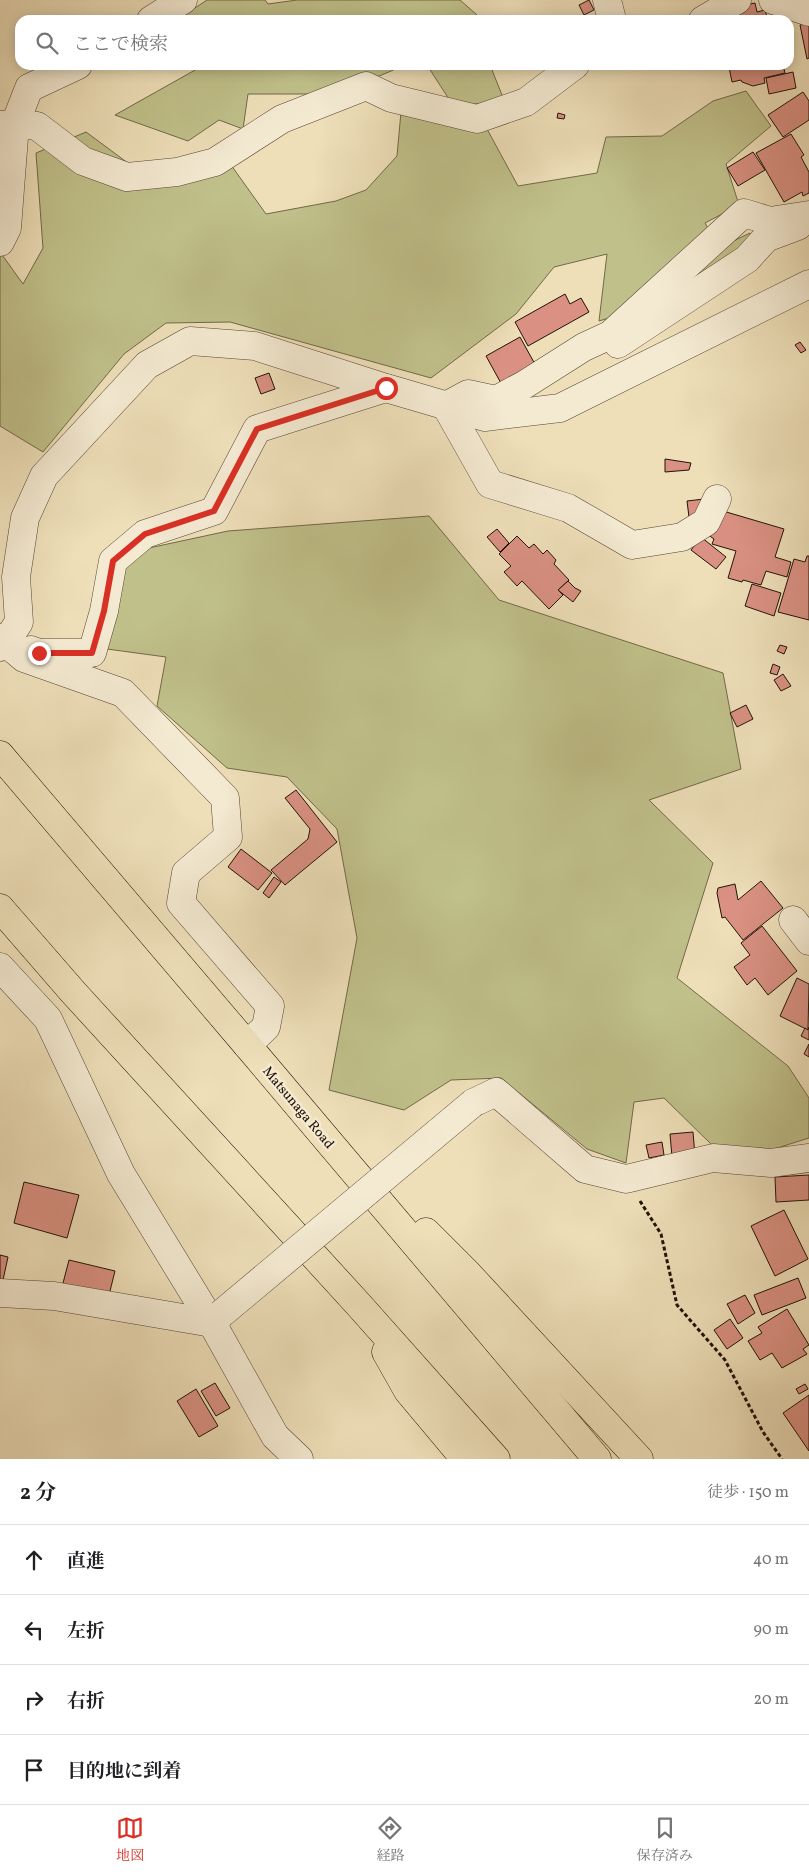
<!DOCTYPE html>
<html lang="ja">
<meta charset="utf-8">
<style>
body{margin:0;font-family:Vollkorn,"Noto Serif JP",serif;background:#f6f6f6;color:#202124}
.stop{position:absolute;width:15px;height:15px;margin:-11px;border:4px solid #d93025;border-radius:50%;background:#fff}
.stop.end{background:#d93025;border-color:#fff;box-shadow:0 1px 5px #0008}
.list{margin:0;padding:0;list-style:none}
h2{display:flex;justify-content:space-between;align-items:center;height:65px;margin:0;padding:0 20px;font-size:21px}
h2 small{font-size:16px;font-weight:400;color:#757577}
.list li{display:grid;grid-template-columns:32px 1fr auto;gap:15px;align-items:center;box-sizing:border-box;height:70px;padding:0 20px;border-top:1px solid #e0e0e0}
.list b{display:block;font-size:19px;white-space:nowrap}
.list em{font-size:16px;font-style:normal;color:#757577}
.icon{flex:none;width:28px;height:28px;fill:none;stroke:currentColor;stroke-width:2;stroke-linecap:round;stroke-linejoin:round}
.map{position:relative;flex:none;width:809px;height:1459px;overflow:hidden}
.search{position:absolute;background:#fff;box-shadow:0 2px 12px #0003;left:15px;right:15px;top:15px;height:55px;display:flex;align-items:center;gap:12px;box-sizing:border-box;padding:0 18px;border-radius:15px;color:#757577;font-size:19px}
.sheet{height:345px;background:#fff}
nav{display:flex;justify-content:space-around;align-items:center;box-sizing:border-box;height:70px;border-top:1px solid #e0e0e0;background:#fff;font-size:14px;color:#757577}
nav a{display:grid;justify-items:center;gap:2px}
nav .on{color:#d93025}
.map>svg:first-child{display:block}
.green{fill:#c0c08a;stroke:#716948}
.building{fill:#da9183;stroke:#221207}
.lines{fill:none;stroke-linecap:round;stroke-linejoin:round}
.minor-casing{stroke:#554534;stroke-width:29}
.highway-casing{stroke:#221207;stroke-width:29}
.path{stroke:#221207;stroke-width:3;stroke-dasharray:4 2.5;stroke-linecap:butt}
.minor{stroke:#f4ead2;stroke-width:28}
.highway{stroke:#eedfb9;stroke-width:28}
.minor-bridge-casing{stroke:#554534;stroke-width:29;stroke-linecap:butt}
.minor-bridge{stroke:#f4ead2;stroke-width:28}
.route{stroke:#d93025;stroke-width:6}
.labels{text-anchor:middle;stroke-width:5;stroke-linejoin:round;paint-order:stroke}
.street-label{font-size:14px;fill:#221207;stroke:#f4ead2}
</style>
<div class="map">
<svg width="809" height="1459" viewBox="0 0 809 1459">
<rect width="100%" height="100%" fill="#eedfb9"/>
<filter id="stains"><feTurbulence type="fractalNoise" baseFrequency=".004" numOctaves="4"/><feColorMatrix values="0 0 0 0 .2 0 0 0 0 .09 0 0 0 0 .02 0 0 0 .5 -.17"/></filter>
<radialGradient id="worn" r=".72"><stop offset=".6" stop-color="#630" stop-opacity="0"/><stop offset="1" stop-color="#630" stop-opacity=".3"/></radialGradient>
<g class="green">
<path d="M207 0H265L268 4 297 0H460L477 15 478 20H177Z"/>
<path d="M204 65H405L370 80 311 94H248L243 129 219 120 188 141 115 115Z"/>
<path d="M427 65H490L504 100 454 107Z"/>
<path d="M746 91 771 126 726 164 739 205 705 223 719 248 750 233 754 247 655 304 599 321 607 254 554 267 516 314 431 378 230 322 166 323 124 354 43 452 0 426V252L23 284 43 248 36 153 86 132 136 169 231 165 266 214 336 201 366 190 397 156 401 112 487 129 518 186 597 173 606 137 662 136 713 101Z"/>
<path d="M429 516 499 600 723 673 741 769 649 800 713 863 677 978 788 1066 809 1098V1138L774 1149 712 1145 664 1098 634 1102 626 1163 587 1149 501 1078 451 1080 404 1110 329 1090 357 938 337 829 287 777 227 768 157 706 166 657 107 649 115 578 135 551 228 531Z"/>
</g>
<g class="building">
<path d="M589 0 594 10 584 15 579 5Z"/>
<path d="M755 3 757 12 765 10 768 20H729L730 8Z"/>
<path d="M809 23V58L807 59 800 25Z"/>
<path d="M737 65H783L785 73 764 78 765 83 753 86 742 82 741 80 732 82 729 67Z"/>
<path d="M793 72 796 88 769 94 766 78Z"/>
<path d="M803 92 809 101V120L783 137 768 115Z"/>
<path d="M558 113 565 115 564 119 557 118Z"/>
<path d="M791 134 804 155 801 157 809 172V193L803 196 802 192 784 202 756 153Z"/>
<path d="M753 152 765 170 738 186 727 168Z"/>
<path d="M565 294 570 304 581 298 589 312 528 346 515 322Z"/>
<path d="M520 337 536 366 502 385 486 356Z"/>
<path d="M800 342 806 350 801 353 795 345Z"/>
<path d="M269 373 275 389 261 394 255 378Z"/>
<path d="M665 459 691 463 689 470 665 472Z"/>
<path d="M704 499 706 515 689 517 687 501Z"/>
<path d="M723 511 784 529 775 557 791 562 787 577 766 571 761 585 743 580 742 582 728 578 736 551 712 544 714 539 704 532Z"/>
<path d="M497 529 509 543 500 552 487 537Z"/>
<path d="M517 536 529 548 534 544 543 554 547 550 556 560 554 564 569 580 558 590 563 595 549 609 522 581 517 586 504 572 511 566 499 554Z"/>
<path d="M701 537 726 557 716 569 691 550Z"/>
<path d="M807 556H809V620L778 612 794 559 805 562Z"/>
<path d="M568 581 575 588 581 591 573 602 558 590Z"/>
<path d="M752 584 781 593 774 616 745 606Z"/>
<path d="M780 645 787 647 784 654 777 651Z"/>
<path d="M773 664 780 667 777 675 770 673Z"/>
<path d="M783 674 791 686 781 691 774 680Z"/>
<path d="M746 705 753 719 737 727 730 713Z"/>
<path d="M296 790 337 842 285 885 271 870 308 839 310 829 285 798Z"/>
<path d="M241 849 272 873 258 890 228 867Z"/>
<path d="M274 877 281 882 269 898 263 893Z"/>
<path d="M761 881 783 908 743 940 725 917 722 918 717 893 718 888 735 884 738 900Z"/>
<path d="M762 926 797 971 768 995 755 978 747 985 734 967 750 955 741 943Z"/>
<path d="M797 978 809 984 808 1030 780 1016Z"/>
<path d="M809 1027V1040L801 1036 805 1028 808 1030Z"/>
<path d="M809 1044V1057L804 1054Z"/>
<path d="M693 1132 695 1156 672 1157 670 1134Z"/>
<path d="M662 1142 664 1155 649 1158 646 1145Z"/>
<path d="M809 1175V1200L776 1202 775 1177Z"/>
<path d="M24 1182 79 1195 67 1238 14 1223Z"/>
<path d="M784 1210 808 1259 775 1276 751 1226Z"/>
<path d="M0 1255 8 1257 3 1280H0Z"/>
<path d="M69 1260 115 1271 108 1299 62 1287Z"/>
<path d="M798 1278 806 1298 762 1315 754 1295Z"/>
<path d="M745 1295 755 1313 738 1324 727 1304Z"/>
<path d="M787 1309 809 1345 803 1349 807 1354 782 1368 772 1353 760 1360 748 1341 762 1333 758 1327Z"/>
<path d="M730 1319 743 1338 727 1349 714 1330Z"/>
<path d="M215 1383 230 1408 216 1416 201 1391Z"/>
<path d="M805 1384 808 1389 799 1394 796 1389Z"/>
<path d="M196 1389 218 1426 199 1437 177 1401Z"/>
<path d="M809 1395V1451L783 1413Z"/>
</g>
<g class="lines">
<defs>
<g id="minor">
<path d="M607 0 612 20"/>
<path d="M773 0 809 12"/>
<path d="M151 20 183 0"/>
<path d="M703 20 737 0"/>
<path d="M0 125 15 124 37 126 83 161 127 177 177 172 215 162 282 119 366 86 391 98 477 119 526 102 575 65"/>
<path d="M0 242 7 228 15 124 29 88 78 65"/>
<path d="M618 344 747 259 766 238 798 226"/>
<path d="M717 499 706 522 682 537 632 545 568 508 490 484 446 406 468 394 496 400 524 385 584 347 610 335 744 213 770 221 809 215"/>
<path d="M0 638 24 658 123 693 225 798 228 837 186 873 181 903 270 1006 266 1027 247 1045"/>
<path d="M0 647 6 642 19 622 16 577 25 518 44 476 147 365 190 341 255 346 386 388 485 417 560 408 809 284"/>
<path d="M31 650 39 653H92L104 611 113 561 145 534 214 511 257 429 386 388"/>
<path d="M793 920 809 941"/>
<path d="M0 967 48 1019 121 1174 212 1323 275 1436 299 1459"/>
<path d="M473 1103 496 1092 585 1169 626 1179 713 1158 771 1163 809 1158"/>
<path d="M0 1293 54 1296 212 1323 220 1315"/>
</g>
<g id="highway">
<path d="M0 755 247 1045 597 1459"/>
<path d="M0 908 73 992 358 1304 496 1459"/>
<path d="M426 1232 468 1274 639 1459"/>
<path d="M386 1352 408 1391 465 1459"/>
</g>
</defs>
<use href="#minor" class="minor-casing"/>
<use href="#highway" class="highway-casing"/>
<path class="path" d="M640 1201 661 1234 677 1305 725 1360 763 1432 782 1459"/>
<use href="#minor" class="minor"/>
<use href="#highway" class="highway"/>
<defs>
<path id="minor-bridge" d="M221 1314 473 1103"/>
</defs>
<use href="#minor-bridge" class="minor-bridge-casing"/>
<use href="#minor-bridge" class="minor-bridge"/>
</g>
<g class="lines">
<path class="route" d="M39 653H92L104 611 113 561 145 534 214 511 257 429 386 388"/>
</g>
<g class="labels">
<g class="street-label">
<text transform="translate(299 1107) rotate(50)" y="5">Matsunaga Road</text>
</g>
</g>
<rect width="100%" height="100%" filter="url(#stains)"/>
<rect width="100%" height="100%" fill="url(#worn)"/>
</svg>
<div class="stop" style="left:386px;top:388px"></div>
<div class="stop end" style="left:39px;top:653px"></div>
<div class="search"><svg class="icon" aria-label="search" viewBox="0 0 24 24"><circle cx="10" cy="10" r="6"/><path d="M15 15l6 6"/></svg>ここで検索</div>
</div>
<section class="sheet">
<h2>2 分<small>徒歩 · 150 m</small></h2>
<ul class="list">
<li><svg class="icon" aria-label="ahead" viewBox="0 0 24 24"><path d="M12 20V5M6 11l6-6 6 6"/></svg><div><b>直進</b></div><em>40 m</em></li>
<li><svg class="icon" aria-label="left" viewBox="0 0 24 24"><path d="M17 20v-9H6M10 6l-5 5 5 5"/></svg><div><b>左折</b></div><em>90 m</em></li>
<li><svg class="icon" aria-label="right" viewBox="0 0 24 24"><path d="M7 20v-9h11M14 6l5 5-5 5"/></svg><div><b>右折</b></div><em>20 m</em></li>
<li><svg class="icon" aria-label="arrive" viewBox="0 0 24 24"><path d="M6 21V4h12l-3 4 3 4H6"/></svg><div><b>目的地に到着</b></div></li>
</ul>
</section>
<nav>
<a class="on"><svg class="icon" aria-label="map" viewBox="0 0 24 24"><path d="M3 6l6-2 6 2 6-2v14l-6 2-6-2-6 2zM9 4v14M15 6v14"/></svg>地図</a>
<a><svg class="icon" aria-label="directions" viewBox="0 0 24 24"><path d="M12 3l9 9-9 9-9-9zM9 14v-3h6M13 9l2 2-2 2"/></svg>経路</a>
<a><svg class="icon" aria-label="saved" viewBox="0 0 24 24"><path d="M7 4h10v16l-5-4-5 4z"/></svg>保存済み</a>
</nav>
